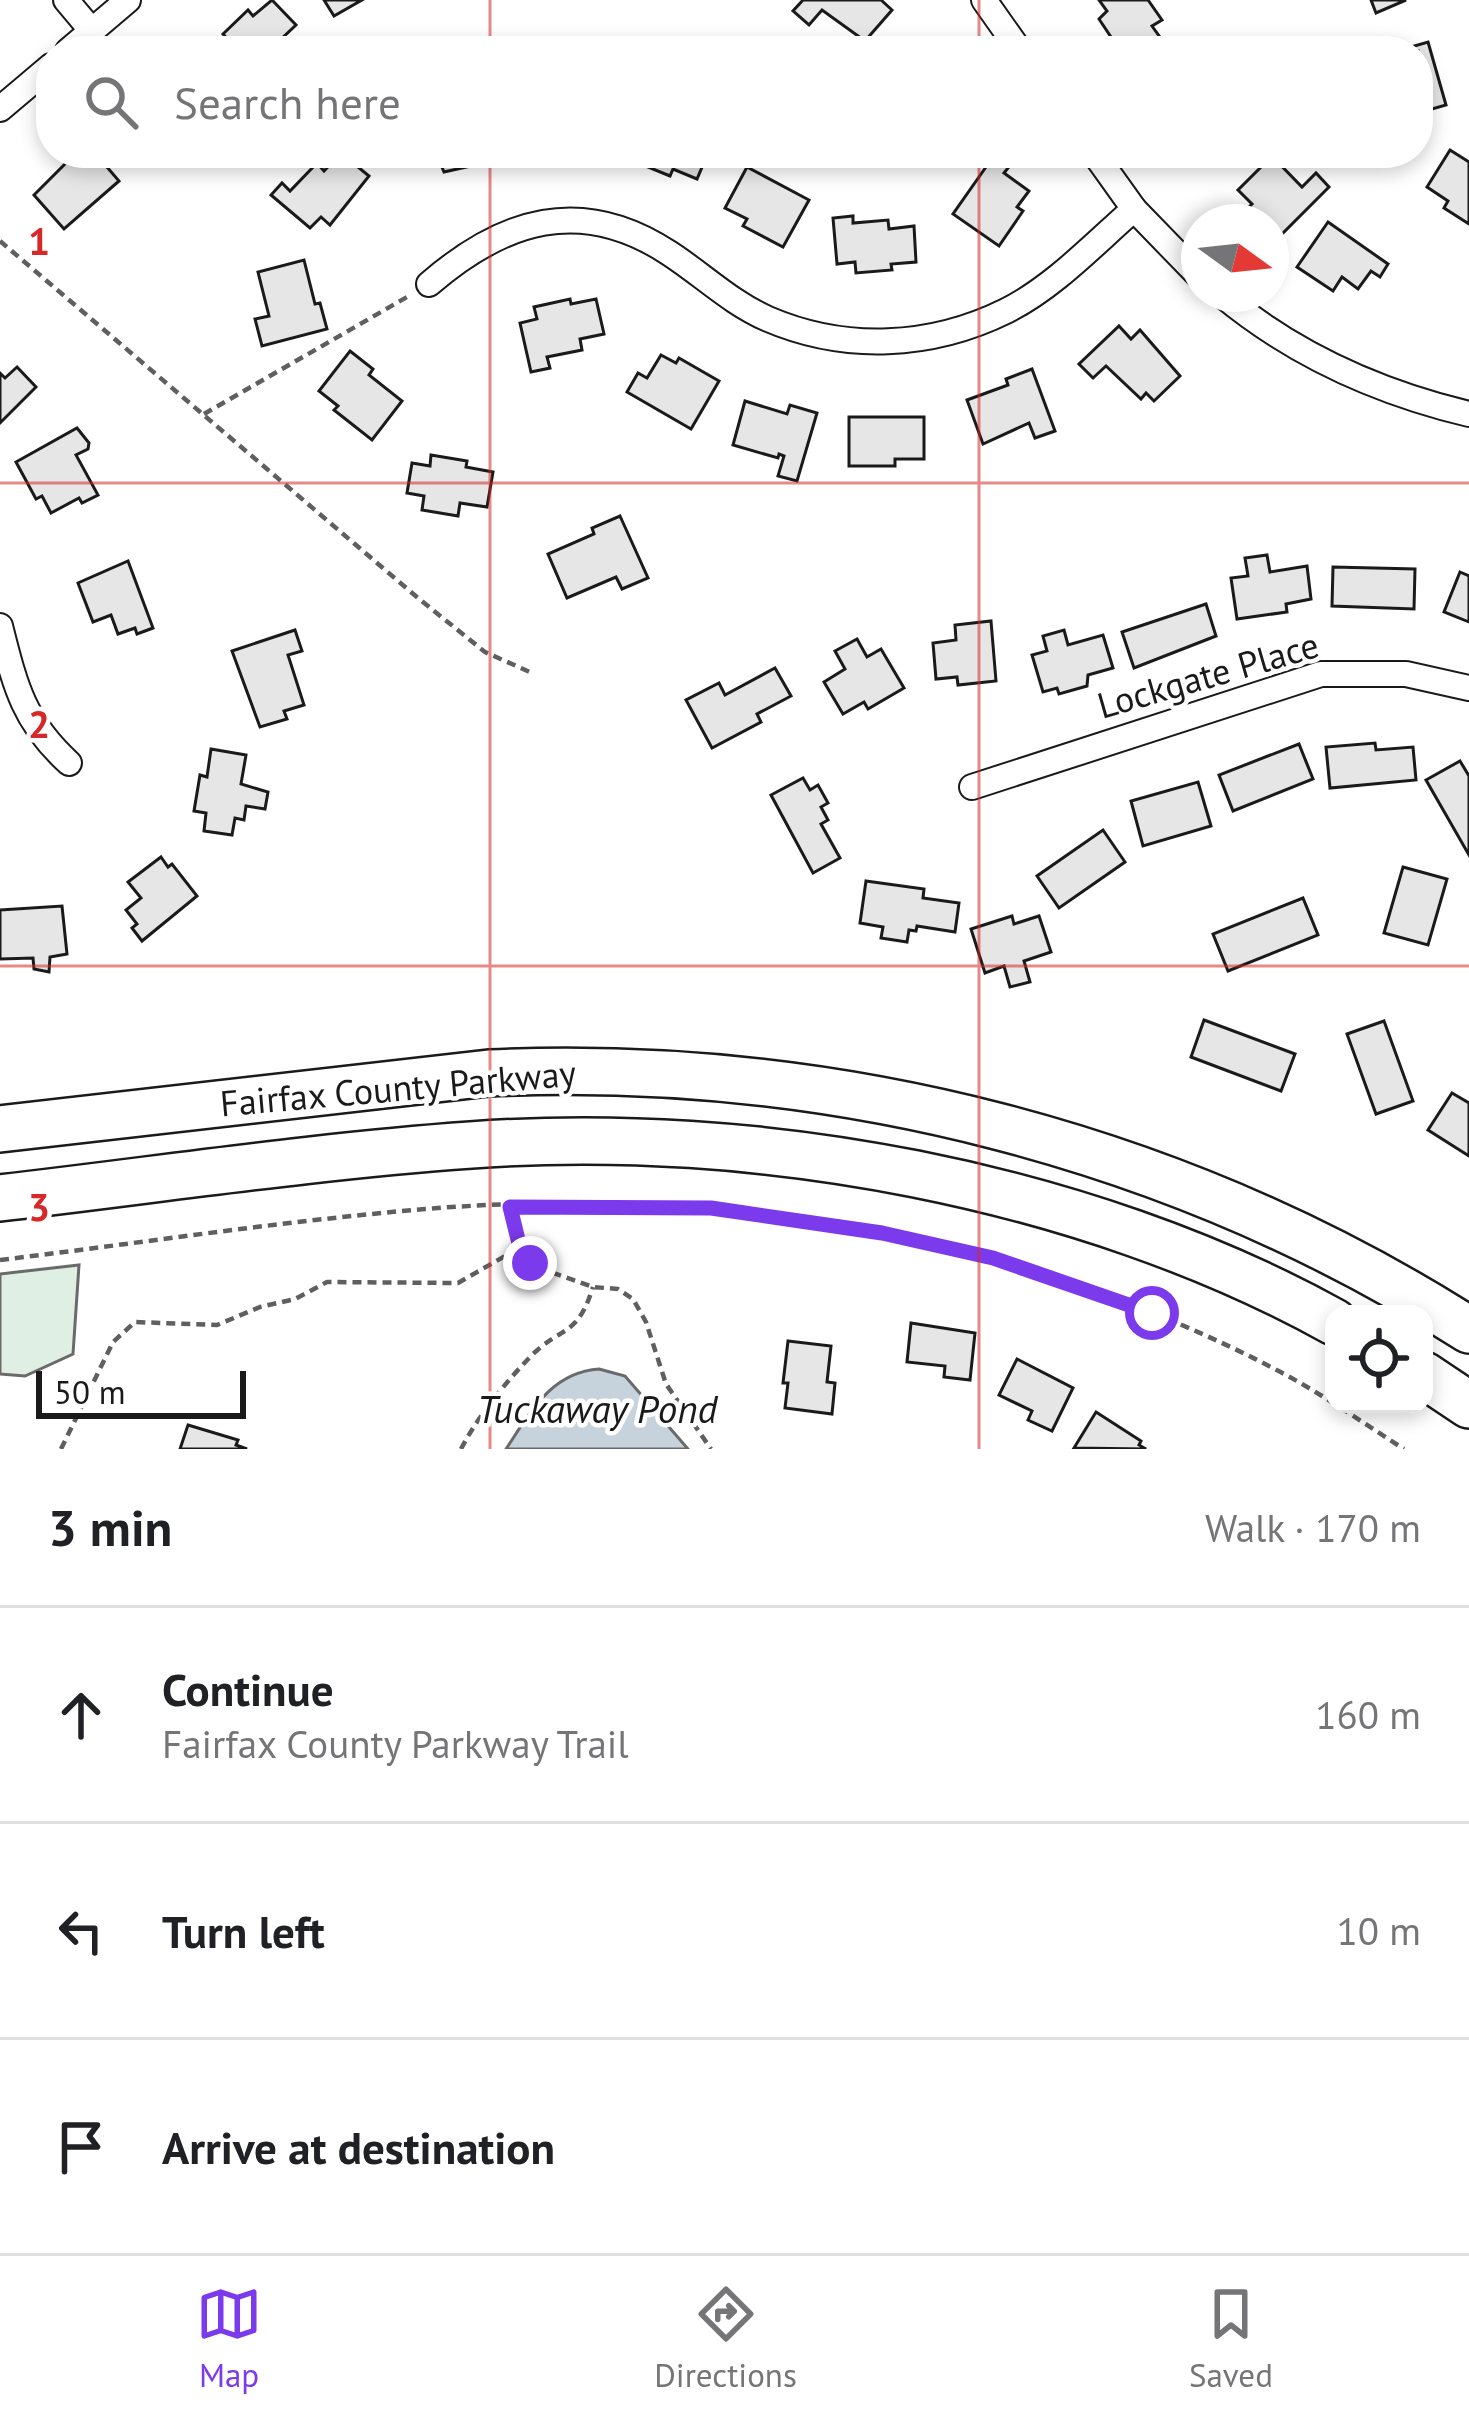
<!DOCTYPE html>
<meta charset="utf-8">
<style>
body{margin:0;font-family:"PT Sans",sans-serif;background:#f2f2f2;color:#202124}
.controls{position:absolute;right:36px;bottom:36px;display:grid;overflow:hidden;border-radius:24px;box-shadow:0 6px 18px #0003}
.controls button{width:108px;height:108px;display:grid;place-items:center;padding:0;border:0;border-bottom:3px solid #e0e0e0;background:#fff;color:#202124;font:60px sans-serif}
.compass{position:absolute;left:1181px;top:204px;width:108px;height:108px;border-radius:50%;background:#fff;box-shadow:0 6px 18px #0003;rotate:105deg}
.scale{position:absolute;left:36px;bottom:30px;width:210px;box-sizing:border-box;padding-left:12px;border:6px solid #1a1a1a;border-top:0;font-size:33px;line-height:42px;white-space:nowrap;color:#1a1a1a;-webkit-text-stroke:9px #fff;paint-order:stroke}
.stop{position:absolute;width:36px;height:36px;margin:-27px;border:9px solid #7c3aed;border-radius:50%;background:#fff}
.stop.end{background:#7c3aed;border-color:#fff;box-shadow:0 3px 12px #0008}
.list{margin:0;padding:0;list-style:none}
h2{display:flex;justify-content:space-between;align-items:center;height:156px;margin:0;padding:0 48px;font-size:51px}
h2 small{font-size:39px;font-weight:400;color:#757577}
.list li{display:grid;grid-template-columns:78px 1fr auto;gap:36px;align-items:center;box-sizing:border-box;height:216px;padding:0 48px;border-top:3px solid #e0e0e0}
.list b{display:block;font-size:45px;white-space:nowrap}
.list p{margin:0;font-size:39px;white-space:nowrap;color:#757577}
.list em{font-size:39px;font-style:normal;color:#757577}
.icon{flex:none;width:66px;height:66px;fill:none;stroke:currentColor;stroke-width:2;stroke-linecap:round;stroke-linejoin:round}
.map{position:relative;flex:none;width:1469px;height:1449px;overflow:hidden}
.search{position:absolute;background:#fff;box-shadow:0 6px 18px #0003;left:36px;right:36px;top:36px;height:132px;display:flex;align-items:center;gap:30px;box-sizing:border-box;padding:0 42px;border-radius:48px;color:#757577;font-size:45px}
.sheet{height:804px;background:#fff}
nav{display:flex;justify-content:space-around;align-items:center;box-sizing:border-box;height:168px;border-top:3px solid #e0e0e0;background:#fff;font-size:33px;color:#757577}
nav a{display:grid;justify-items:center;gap:6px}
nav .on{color:#7c3aed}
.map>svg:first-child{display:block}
.green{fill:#e0efe3;stroke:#6a6a6a;stroke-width:3}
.water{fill:#c6d2dc;stroke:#6a6a6a;stroke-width:3}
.building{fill:#e6e6e6;stroke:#1a1a1a;stroke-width:3}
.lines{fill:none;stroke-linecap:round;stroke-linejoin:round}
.street-casing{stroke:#1a1a1a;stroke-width:28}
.highway-casing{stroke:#1a1a1a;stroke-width:50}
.path{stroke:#5f5f5f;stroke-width:4.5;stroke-dasharray:9 6;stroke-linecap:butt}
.street{stroke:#fff;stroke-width:24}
.highway{stroke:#fff;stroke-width:45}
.route{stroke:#7c3aed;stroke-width:15}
.grid{fill:none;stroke:#d62828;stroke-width:3;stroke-opacity:0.55}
.labels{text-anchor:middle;stroke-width:9;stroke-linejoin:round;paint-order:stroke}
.street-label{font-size:36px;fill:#1a1a1a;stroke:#fff}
.water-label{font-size:39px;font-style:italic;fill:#1a1a1a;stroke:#fff}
.grid-label{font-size:39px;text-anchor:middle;font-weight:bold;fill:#d62828;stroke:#fff;stroke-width:9;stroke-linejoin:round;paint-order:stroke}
</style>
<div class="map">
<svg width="1469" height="1449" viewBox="0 0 1469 1449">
<rect width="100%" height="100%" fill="#fff"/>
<path class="green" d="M79 1265 73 1354 25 1376 0 1374V1274Z"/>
<path class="water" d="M599 1369 625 1376 688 1449H506C530 1413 551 1372 599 1369Z"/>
<g class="building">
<path d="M272 0 296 25 277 43 283 51H221L230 42 223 34 248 10 253 16Z"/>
<path d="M324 0H362L334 16Z"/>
<path d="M803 0H881L892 10 865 41 822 10 809 25 793 11Z"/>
<path d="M1099 0H1148L1162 20 1152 26 1167 47 1162 51H1128L1124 46 1119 49 1099 19 1107 11Z"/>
<path d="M1371 0H1406L1376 13Z"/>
<path d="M1428 42 1446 105 1418 113V51H1397Z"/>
<path d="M1450 150 1469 162V224L1444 208 1448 201 1427 187Z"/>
<path d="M76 153H95L119 181 64 229 34 195Z"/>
<path d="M341 153 369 176 330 225 321 217 310 228 271 195 282 183 290 191 317 163 324 171Z"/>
<path d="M420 153H482L484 163 444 172 436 153 421 157Z"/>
<path d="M642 153H708L697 179 673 169 670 176 638 163Z"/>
<path d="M1263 153H1269L1302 187 1316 173 1329 187 1276 240 1271 234V222H1259L1247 209 1252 204 1238 190 1260 168 1254 162Z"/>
<path d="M993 157 1008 168 1004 173 1029 191 1017 207 1023 211 999 246 953 214Z"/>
<path d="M747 167 809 200 783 247 743 226 747 219 725 208Z"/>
<path d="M853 216V223L888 220 889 229 914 226 916 262 891 264 892 270 856 273 855 262 837 264 833 218Z"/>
<path d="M1328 222 1388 264 1380 277 1371 271 1358 289 1342 277 1333 291 1297 267Z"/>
<path d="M304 260 315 304 320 303 327 329 262 346 255 319 269 316 258 272Z"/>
<path d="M570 299 571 304 596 299 604 334 580 339 582 350 547 357 550 368 531 372 520 323 537 319 534 307Z"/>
<path d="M1119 326 1131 339 1140 330 1180 376 1154 401 1146 393 1141 399 1106 366 1093 378 1079 364Z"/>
<path d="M350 351 373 369 369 375 402 401 372 440 334 410 338 406 319 391Z"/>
<path d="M661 355 676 363 679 358 719 381 691 429 627 392 638 373 647 378Z"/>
<path d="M17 367 36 387 0 423V373L5 378Z"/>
<path d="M1032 369 1055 431 1035 438 1029 423 983 444 967 400 1008 385 1006 379Z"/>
<path d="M745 401 787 414 790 405 817 413 797 481 778 476 784 456 779 454 778 458 733 445Z"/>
<path d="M849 417H924V459H895V466H849Z"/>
<path d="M77 428 89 443 88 449 76 455 98 495 82 503 79 498 51 513 42 496 36 499 16 462Z"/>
<path d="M431 455 467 461 466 467 493 472 487 507 460 503 458 516 422 510 424 496 407 493 412 463 430 466Z"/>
<path d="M620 516 648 578 622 589 616 577 567 598 548 554 594 534 592 528Z"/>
<path d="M1267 555 1270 572 1307 566 1311 599 1286 604 1287 612 1237 619 1231 578 1248 576 1245 558Z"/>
<path d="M128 561 153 628 137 634 135 628 118 634 111 615 93 622 78 583Z"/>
<path d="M1333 567 1415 569 1414 609 1332 606Z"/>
<path d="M1460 572 1469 576V622L1444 612Z"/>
<path d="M1206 604 1216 636 1134 668 1122 632Z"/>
<path d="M991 621 996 681 958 685 957 677 936 679 933 643 956 640 955 625Z"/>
<path d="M295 630 302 651 288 655 304 705 284 711 287 719 260 727 232 651Z"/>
<path d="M1064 630 1068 645 1103 635 1113 668 1088 675 1087 686 1059 694 1057 688 1043 692 1032 655 1047 651 1043 636Z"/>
<path d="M857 639 867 657 881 649 904 688 868 709 864 702 843 714 824 682 845 669 835 651Z"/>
<path d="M775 668 791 696 757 714 761 722 712 748 686 700 719 683 725 695Z"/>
<path d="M1375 743 1376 750 1413 747 1416 780 1330 788 1326 747Z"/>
<path d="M1299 744 1313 779 1233 811 1219 775Z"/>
<path d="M211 749 246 755 241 784 268 792 265 809 246 806 244 820 235 818 232 835 204 831 206 813 194 811 200 775 207 777Z"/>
<path d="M1460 761 1469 776V855L1426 780Z"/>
<path d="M803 778 810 790 818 785 828 803 821 807 828 820 821 824 840 858 813 873 771 795Z"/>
<path d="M1198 782 1211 826 1143 846 1131 801Z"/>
<path d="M1103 830 1125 862 1059 908 1037 876Z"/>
<path d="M161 857 168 867 172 864 197 896 142 941 132 928 137 924 126 910 141 898 128 882Z"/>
<path d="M1403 867 1447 879 1428 945 1384 933Z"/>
<path d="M866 881 924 889 923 898 959 903 955 932 917 926 916 931 909 930 907 942 881 938 883 927 860 923Z"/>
<path d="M1303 898 1318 935 1228 971 1213 934Z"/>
<path d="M62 906 67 954 50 957 49 972 34 969 33 958 0 959V910Z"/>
<path d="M1012 916 1014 924 1039 916 1051 952 1024 961 1030 982 1010 987 1004 966 985 973 971 929Z"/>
<path d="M1204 1020 1295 1054 1281 1091 1191 1057Z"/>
<path d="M1384 1021 1413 1101 1376 1114 1347 1034Z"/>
<path d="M1452 1093 1469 1103V1156L1428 1130Z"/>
<path d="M911 1323 975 1333 970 1380 944 1377 945 1366 907 1362Z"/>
<path d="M788 1341 831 1346 827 1382 835 1383 832 1414 785 1408 788 1383H783Z"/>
<path d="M1017 1359 1073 1388 1052 1431 1028 1420 1032 1411 999 1395Z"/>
<path d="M1096 1412 1141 1441 1139 1445 1146 1449 1074 1448Z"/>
<path d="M188 1425 238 1440 236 1445 247 1449H180Z"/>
</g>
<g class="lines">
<defs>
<g id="street">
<path d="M66 0 92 31"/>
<path d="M984 0 1020 51"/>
<path d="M68 51 128 0"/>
<path d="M0 109 51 66"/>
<path d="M1094 153 1134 209 1199 276"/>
<path d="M429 284C503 220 581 195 669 253 703 275 731 303 768 319 845 352 931 348 1006 311 1054 287 1094 244 1134 209"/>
<path d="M1221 294C1294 355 1377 392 1469 414"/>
<path d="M0 626C15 685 23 721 69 763"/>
<path d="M972 787 1321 674H1406L1469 688"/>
</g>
<g id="highway">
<path d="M0 1129 489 1073C832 1058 1178 1145 1469 1330"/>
<path d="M0 1198C156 1180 314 1156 471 1145 754 1124 1085 1184 1334 1322"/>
<path d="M1424 1375 1469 1405"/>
</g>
</defs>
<use href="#street" class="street-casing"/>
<use href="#highway" class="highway-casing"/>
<g class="path">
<path d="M0 241 418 598 485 652 532 673"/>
<path d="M204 414 407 297"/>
<path d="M510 1207 523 1260"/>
<path d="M0 1260C141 1243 283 1221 425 1209 719 1185 1027 1236 1288 1376 1328 1398 1366 1425 1404 1449"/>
<path d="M61 1449 113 1342 135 1322 217 1325 260 1307 295 1299 327 1282 458 1283 505 1256 593 1287 618 1289 633 1299 646 1322 666 1384 711 1449"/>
<path d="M461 1449C478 1416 505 1383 531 1356 562 1325 577 1338 593 1287"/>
</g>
<use href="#street" class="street"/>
<use href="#highway" class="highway"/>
</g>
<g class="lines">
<path class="route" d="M530 1263 523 1260 510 1207 711 1208 882 1233 993 1258 1152 1313"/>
</g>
<path class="grid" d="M490 0V51M979 0V51M490 153V1449M979 153V1449M0 483H1469M0 966H1469"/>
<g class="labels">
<g class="street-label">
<text transform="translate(1208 675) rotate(-16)" y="13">Lockgate Place</text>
<text transform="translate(398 1088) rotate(-5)" y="13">Fairfax County Parkway</text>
</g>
<g class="water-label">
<text x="597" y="1423">Tuckaway Pond</text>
</g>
</g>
<g class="grid-label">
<text x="39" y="255">1</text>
<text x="39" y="738">2</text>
<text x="39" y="1221">3</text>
</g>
</svg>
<div class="controls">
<button><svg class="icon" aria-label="locate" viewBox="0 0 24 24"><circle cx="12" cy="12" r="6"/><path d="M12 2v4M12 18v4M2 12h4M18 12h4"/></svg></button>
</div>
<svg class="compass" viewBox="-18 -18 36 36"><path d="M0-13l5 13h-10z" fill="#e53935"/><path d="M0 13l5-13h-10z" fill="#757577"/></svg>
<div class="scale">50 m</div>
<div class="stop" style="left:1152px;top:1313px"></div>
<div class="stop end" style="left:530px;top:1263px"></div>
<div class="search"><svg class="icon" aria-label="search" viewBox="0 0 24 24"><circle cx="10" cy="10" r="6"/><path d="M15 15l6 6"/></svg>Search here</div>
</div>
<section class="sheet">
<h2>3 min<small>Walk · 170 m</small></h2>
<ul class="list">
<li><svg class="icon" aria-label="ahead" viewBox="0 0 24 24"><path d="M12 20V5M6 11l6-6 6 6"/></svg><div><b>Continue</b><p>Fairfax County Parkway Trail</p></div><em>160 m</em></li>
<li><svg class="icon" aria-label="left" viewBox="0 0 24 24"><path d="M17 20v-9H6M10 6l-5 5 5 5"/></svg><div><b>Turn left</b></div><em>10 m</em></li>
<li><svg class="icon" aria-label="arrive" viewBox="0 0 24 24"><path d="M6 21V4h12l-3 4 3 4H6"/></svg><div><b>Arrive at destination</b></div></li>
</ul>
</section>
<nav>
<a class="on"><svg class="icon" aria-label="map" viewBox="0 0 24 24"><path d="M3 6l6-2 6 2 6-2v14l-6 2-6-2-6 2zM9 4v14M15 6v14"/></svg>Map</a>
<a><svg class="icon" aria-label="directions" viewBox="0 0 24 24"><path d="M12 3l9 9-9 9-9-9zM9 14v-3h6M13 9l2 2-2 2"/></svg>Directions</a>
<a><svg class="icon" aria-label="saved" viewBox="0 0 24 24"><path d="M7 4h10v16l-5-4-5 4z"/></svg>Saved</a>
</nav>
